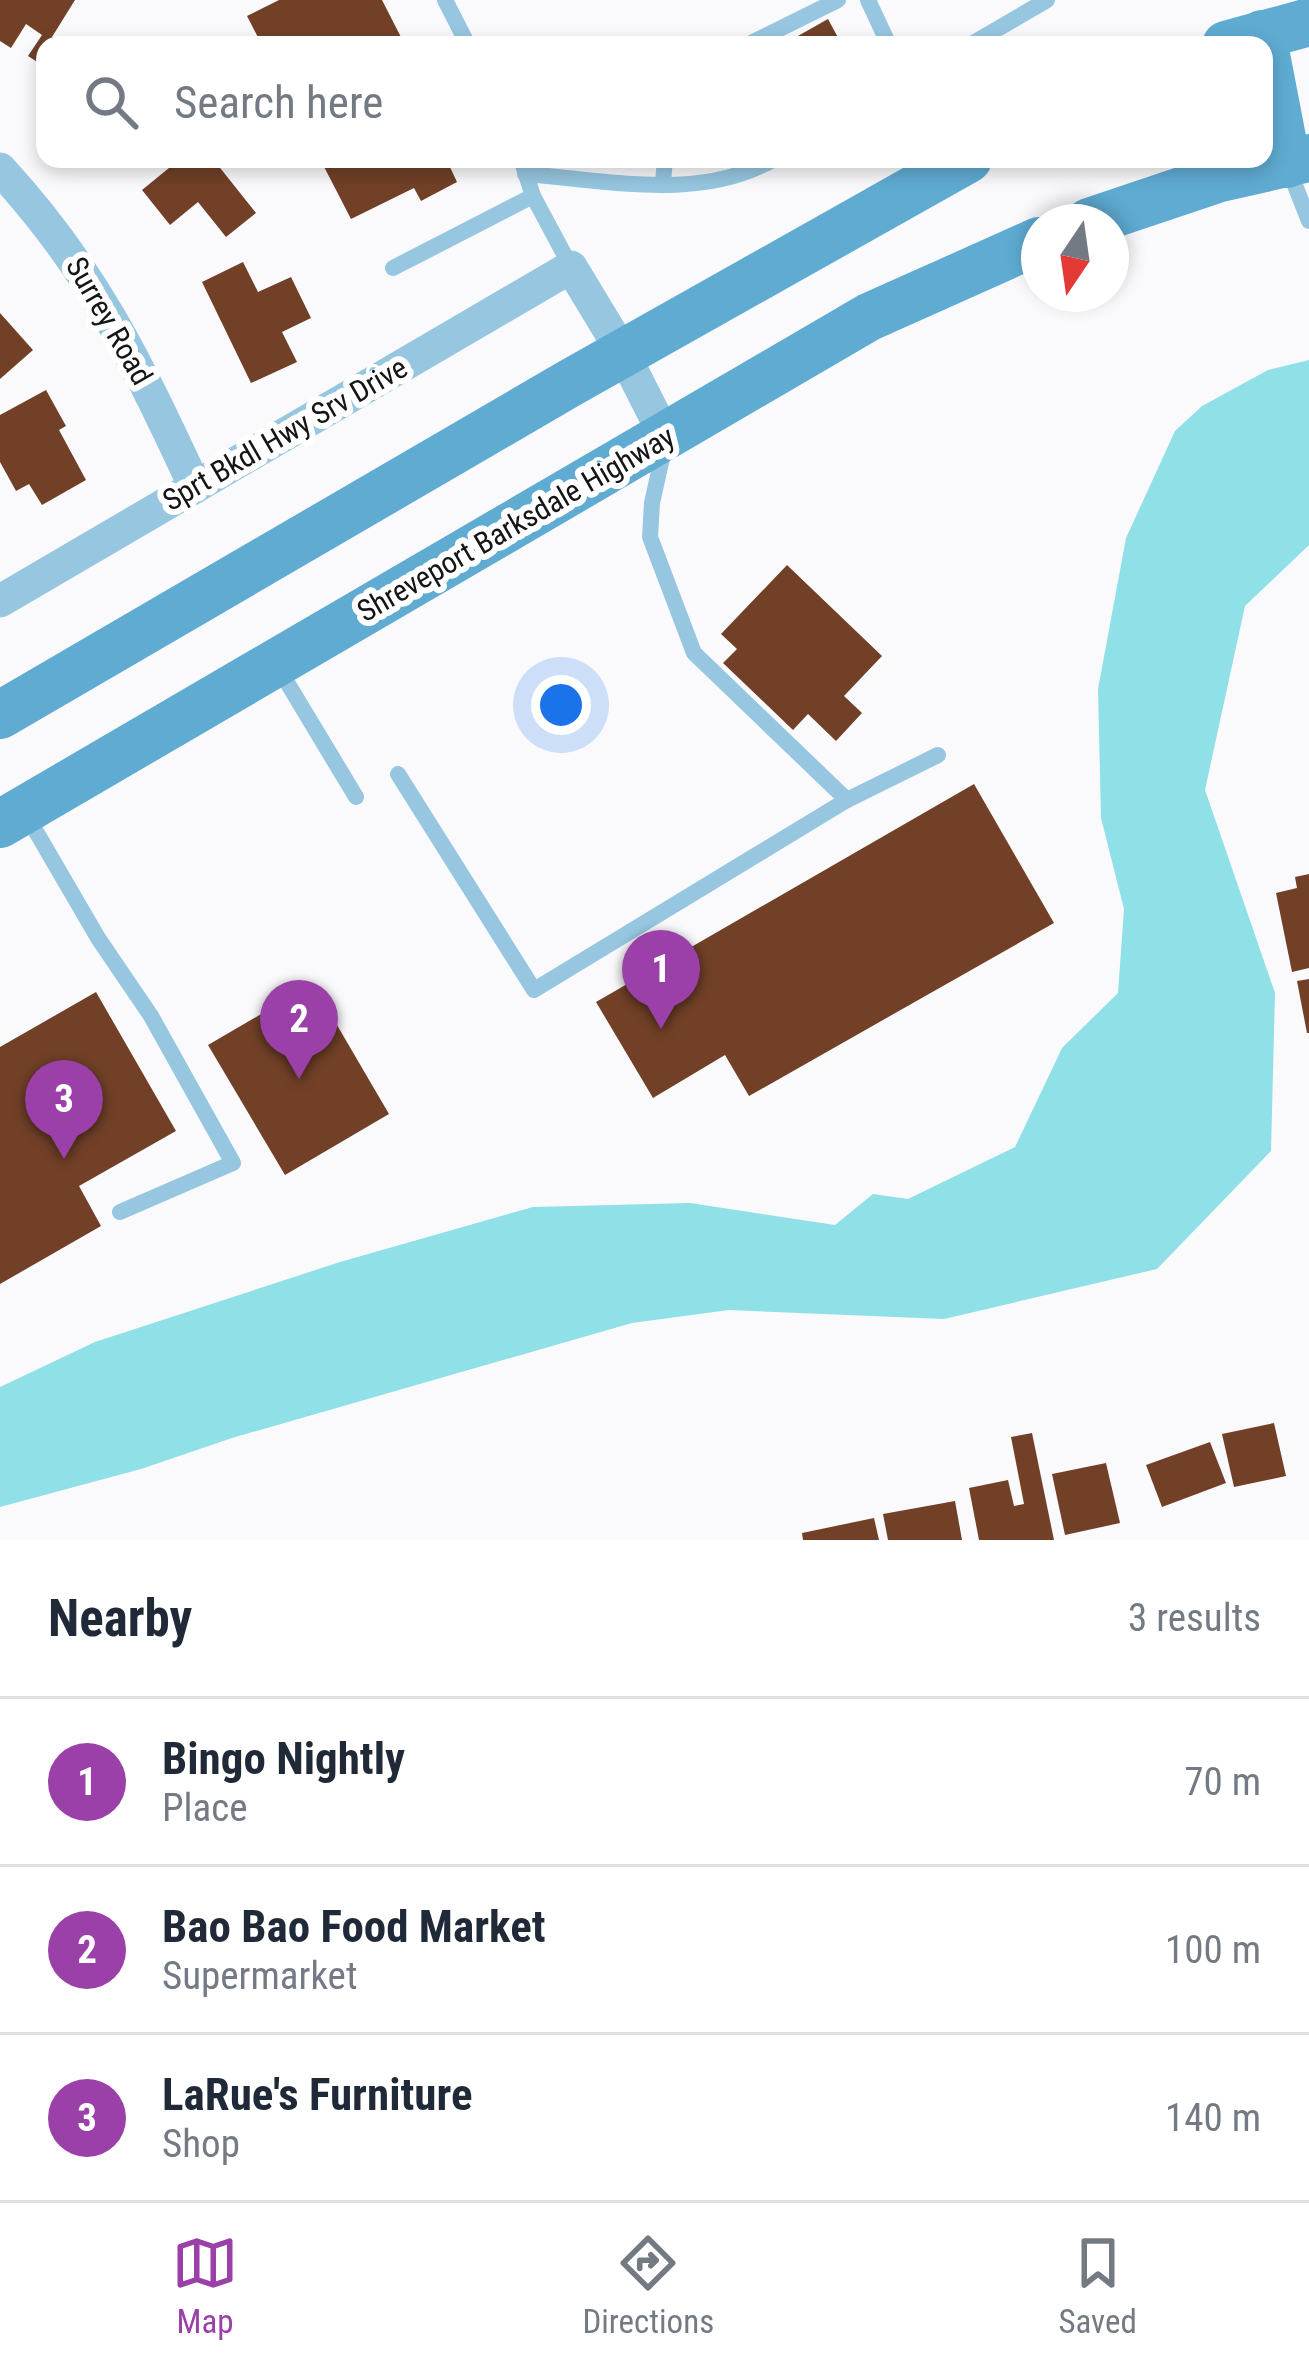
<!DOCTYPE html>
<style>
body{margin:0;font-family:"Roboto Condensed",sans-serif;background:#f6f6f7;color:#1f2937}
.compass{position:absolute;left:1021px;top:204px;width:108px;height:108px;border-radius:50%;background:#fff;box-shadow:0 6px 18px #0003;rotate:193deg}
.you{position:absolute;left:561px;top:705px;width:42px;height:42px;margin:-30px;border:9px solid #fff;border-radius:50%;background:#1a73e8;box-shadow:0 0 0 18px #1a73e833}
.badge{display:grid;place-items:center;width:78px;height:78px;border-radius:50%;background:#9b3fa9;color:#fff;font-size:39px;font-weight:700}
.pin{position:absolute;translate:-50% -99px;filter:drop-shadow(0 3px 6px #0008)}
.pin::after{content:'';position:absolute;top:63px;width:42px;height:36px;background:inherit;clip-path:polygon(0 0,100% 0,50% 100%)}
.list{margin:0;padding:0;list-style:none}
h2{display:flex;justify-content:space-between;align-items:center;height:156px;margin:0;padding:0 48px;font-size:51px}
h2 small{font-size:39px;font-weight:400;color:#747a83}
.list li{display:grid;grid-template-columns:78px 1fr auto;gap:36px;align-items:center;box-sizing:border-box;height:168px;padding:0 48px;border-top:3px solid #e0e1e3}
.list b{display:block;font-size:45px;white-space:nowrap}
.list p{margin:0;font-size:39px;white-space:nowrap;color:#747a83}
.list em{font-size:39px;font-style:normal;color:#747a83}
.icon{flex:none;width:66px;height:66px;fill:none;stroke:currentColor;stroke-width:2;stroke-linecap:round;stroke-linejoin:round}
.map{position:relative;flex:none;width:1309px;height:1540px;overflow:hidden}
.search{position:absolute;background:#fff;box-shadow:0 6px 18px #0003;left:36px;right:36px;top:36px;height:132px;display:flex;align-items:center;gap:30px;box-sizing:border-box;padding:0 42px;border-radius:24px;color:#747a83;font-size:45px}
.sheet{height:660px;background:#fff}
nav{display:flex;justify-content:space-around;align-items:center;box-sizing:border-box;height:168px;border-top:3px solid #e0e1e3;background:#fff;font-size:33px;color:#747a83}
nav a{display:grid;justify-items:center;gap:6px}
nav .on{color:#9b3fa9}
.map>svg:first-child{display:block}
.water{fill:#90e0e7}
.building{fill:#714027}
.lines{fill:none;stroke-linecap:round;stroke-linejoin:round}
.service{stroke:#96c6e0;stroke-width:16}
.minor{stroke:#96c6e0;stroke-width:33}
.secondary{stroke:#5fabd2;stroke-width:48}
.labels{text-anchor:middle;stroke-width:12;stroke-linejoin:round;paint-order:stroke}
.street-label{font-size:30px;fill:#151417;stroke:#fff}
</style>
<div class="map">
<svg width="1309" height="1540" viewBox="0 0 1309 1540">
<rect width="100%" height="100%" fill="#fafafd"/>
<path class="water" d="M1309 360V545L1245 606 1205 790 1275 993 1271 1151 1157 1269 944 1319 729 1310 632 1323 232 1438 141 1469 0 1507V1387L95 1342 340 1262 533 1207 690 1203 835 1225 873 1194 908 1199 1015 1147 1062 1048 1118 993 1124 909 1101 818 1098 689 1126 538 1175 431 1202 406 1268 370Z"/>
<g class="building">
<path d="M0 0H75L52 37 65 45H45V67L28 56 42 35 26 24 11 48 0 41Z"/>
<path d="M279 0H382L405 45H262L247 16Z"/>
<path d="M828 19 842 45H782Z"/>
<path d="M180 159H213L256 213 226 237 198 202 170 225 142 190Z"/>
<path d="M320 159H466L450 167 457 182 421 201 414 188 351 219Z"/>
<path d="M243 262 258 292 291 277 311 318 282 332 297 362 251 383 202 282Z"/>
<path d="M0 313 33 350 0 379Z"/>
<path d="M46 390 66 426 59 430 86 480 42 505 29 484 16 491 0 462V415Z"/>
<path d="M787 565 882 656 844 696 862 713 836 741 808 714 793 730 723 663 737 649 721 634Z"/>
<path d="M974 784 1054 923 749 1096 725 1055 653 1098 596 1002Z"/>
<path d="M1309 874V968L1292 972 1276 893 1297 888 1295 877Z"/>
<path d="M1309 979V1033H1307L1297 981Z"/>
<path d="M313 984 389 1114 285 1175 208 1045Z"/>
<path d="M96 992 176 1131 79 1186 101 1226 0 1284V1047Z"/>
<path d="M1274 1423 1286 1476 1234 1487 1222 1434Z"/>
<path d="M1032 1433 1054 1540H979L969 1488 1008 1480 1014 1506 1024 1504 1011 1437Z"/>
<path d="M1210 1442 1226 1483 1162 1507 1146 1465Z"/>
<path d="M1106 1463 1120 1523 1065 1535 1052 1474Z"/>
<path d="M955 1501 962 1540H888L883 1514Z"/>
<path d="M874 1518 879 1540H803L802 1533Z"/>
</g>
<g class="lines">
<g class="service">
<path d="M445 0 468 45"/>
<path d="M868 0 889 45"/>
<path d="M747 45 838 0"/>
<path d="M970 45 1047 0"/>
<path d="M521 159 533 196 571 267"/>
<path d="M1287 165 1309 221"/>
<path d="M525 174C606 180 701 202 774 159"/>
<path d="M663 183 665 159"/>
<path d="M393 268 533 196"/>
<path d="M664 449 652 503 650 537 694 653 847 800 938 755"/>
<path d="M276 664 356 797"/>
<path d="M398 774 534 990 847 800"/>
<path d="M27 816 98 938 151 1016 233 1163 120 1212"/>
</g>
<g class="minor">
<path d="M0 169C94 271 137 363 195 487"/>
<path d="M0 601 571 267 623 353 666 438"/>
</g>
<g class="secondary">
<path d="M1262 34 1287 164"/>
<path d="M1226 45 1309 22"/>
<path d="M1089 222 1220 178 1309 158"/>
<path d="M0 715 570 383 968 159"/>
<path d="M0 824 869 317 1039 241"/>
</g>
</g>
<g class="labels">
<g class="street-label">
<text transform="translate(109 321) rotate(60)" y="10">Surrey Road</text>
<text transform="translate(285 434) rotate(-30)" y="10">Sprt Bkdl Hwy Srv Drive</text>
<text transform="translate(516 524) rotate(-30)" y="10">Shreveport Barksdale Highway</text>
</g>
</g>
</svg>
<svg class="compass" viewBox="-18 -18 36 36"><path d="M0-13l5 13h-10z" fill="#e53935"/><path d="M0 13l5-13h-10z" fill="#747a83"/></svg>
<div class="you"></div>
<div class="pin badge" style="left:661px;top:1029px">1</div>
<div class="pin badge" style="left:299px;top:1079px">2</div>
<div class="pin badge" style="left:64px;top:1159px">3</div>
<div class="search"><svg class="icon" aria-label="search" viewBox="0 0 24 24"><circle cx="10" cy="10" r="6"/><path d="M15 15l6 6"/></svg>Search here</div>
</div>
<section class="sheet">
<h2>Nearby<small>3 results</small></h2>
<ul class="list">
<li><span class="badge">1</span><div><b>Bingo Nightly</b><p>Place</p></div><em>70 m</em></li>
<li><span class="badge">2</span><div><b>Bao Bao Food Market</b><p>Supermarket</p></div><em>100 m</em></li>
<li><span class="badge">3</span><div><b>LaRue's Furniture</b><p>Shop</p></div><em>140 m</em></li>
</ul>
</section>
<nav>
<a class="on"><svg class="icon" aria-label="map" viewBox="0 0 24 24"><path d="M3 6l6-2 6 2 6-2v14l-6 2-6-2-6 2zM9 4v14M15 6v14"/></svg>Map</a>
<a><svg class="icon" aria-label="directions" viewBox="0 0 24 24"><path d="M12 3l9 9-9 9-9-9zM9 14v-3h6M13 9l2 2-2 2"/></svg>Directions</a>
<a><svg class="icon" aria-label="saved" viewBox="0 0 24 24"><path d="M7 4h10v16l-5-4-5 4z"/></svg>Saved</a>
</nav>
